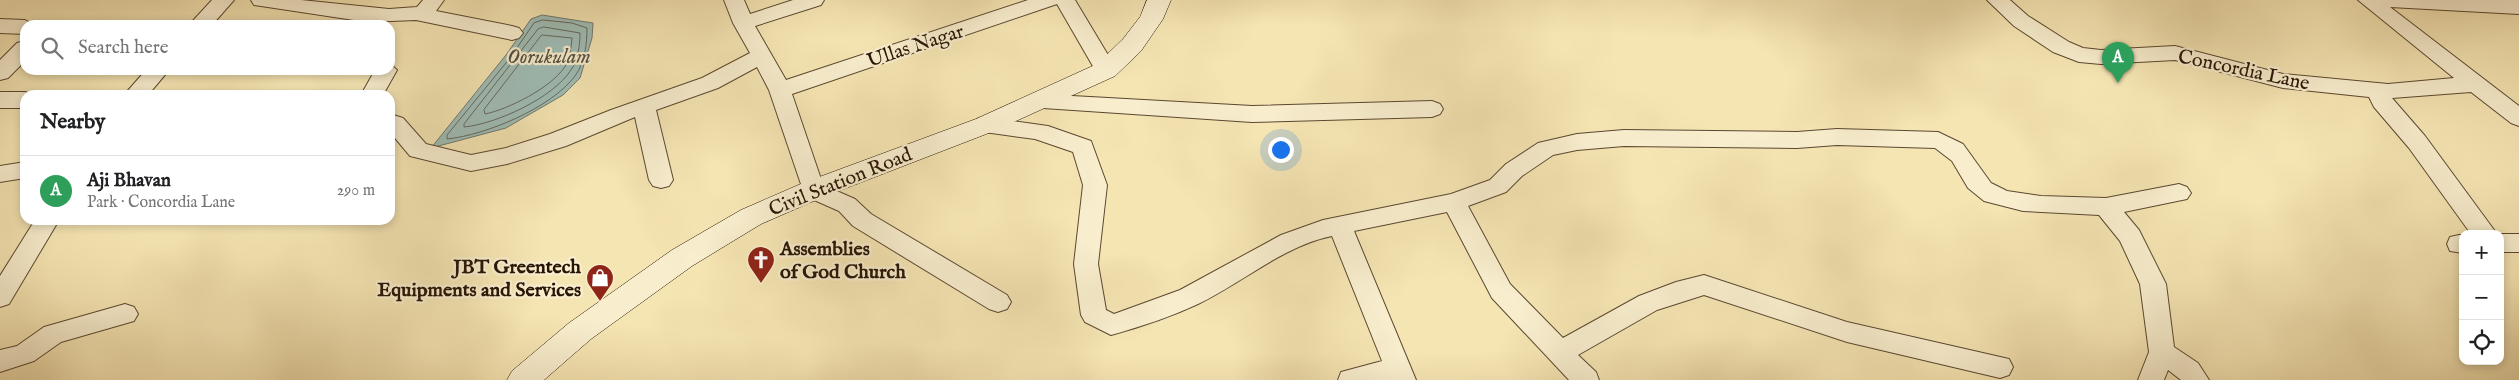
<!DOCTYPE html>
<meta charset="utf-8">
<style>
body{margin:0;font-family:"IM FELL English",serif;background:#f2f2f2;color:#202124}
.controls{position:absolute;right:15px;bottom:15px;display:grid;overflow:hidden;border-radius:10px;box-shadow:0 2px 8px #0003}
.controls button{width:45px;height:45px;display:grid;place-items:center;padding:0;border:0;border-bottom:1px solid #e0e0e0;background:#fff;color:#202124;font:25px sans-serif}
.you{position:absolute;left:1280px;top:149px;width:18px;height:18px;margin:-12px;border:4px solid #fff;border-radius:50%;background:#1a73e8;box-shadow:0 0 0 8px #1a73e833}
.badge{display:grid;place-items:center;width:32px;height:32px;border-radius:50%;background:#8f2418;color:#fff;font-size:16px;font-weight:700}
.pin{position:absolute;translate:-50% -41px;filter:drop-shadow(0 1px 2px #0008)}
.pin::after{content:'';position:absolute;top:26px;width:18px;height:15px;background:inherit;clip-path:polygon(0 0,100% 0,50% 100%)}
.list{margin:0;padding:0;list-style:none}
h2{display:flex;justify-content:space-between;align-items:center;height:65px;margin:0;padding:0 20px;font-size:21px}
h2 small{font-size:16px;font-weight:400;color:#757577}
.list li{display:grid;grid-template-columns:32px 1fr auto;gap:15px;align-items:center;box-sizing:border-box;height:70px;padding:0 20px;border-top:1px solid #e0e0e0}
.list b{display:block;font-size:19px;white-space:nowrap}
.list p{margin:0;font-size:16px;white-space:nowrap;color:#757577}
.list em{font-size:16px;font-style:normal;color:#757577}
.icon{flex:none;width:28px;height:28px;fill:none;stroke:currentColor;stroke-width:2;stroke-linecap:round;stroke-linejoin:round}
.map{position:relative;flex:none;width:2519px;height:380px;overflow:hidden}
.search{position:absolute;background:#fff;box-shadow:0 2px 8px #0003;left:20px;top:20px;width:375px;height:55px;display:flex;align-items:center;gap:12px;box-sizing:border-box;padding:0 18px;border-radius:15px;color:#757577;font-size:19px}
.panel{position:absolute;background:#fff;box-shadow:0 2px 8px #0003;left:20px;top:90px;width:375px;height:135px;border-radius:15px}
.map>svg:first-child{display:block}
.water{fill:#9fbdb6;stroke:#6f796f}
.lines{fill:none;stroke-linecap:round;stroke-linejoin:round}
.shore{stroke:#64685e;stroke-width:1}
.street-casing{stroke:#5b4830;stroke-width:2}
.secondary-casing{stroke:#281405;stroke-width:1}
.street{fill:#f8eece;fill-rule:evenodd}
.secondary{fill:#f8eece;fill-rule:evenodd}
.labels{text-anchor:middle;stroke-width:4.5;stroke-linejoin:round;paint-order:stroke}
.street-label{font-size:20px;fill:#281405;stroke:#f8eece}
.poi-label{font-size:20px;font-weight:bold;fill:#281405;stroke:#f8eece;text-anchor:start}
.water-label{font-size:21px;font-style:italic;fill:#524f43;stroke:#f8eece}
</style>
<div class="map">
<svg width="2519" height="380" viewBox="0 0 2519 380">
<rect width="100%" height="100%" fill="#f5e5b3"/>
<filter id="stains"><feTurbulence type="fractalNoise" baseFrequency=".004" numOctaves="4"/><feColorMatrix values="0 0 0 0 .2 0 0 0 0 .09 0 0 0 0 .02 0 0 0 .5 -.17"/></filter>
<radialGradient id="worn" r=".72"><stop offset=".6" stop-color="#630" stop-opacity="0"/><stop offset="1" stop-color="#630" stop-opacity=".3"/></radialGradient>
<path class="water" d="M542 15 593 23 592 38 580 78 563 95 506 128 431 148 506 55 531 19Z"/>
<g class="lines">
<g class="shore">
<path d="M543 20 572 23 587 28C587 43 585 63 575 76 551 108 486 135 447 139V135L510 58 534 23Z"/>
<path d="M544 27 580 33C580 45 578 60 571 70 553 98 496 124 464 127V124L538 29Z"/>
<path d="M542 35 572 38C571 48 570 60 564 68 550 88 509 109 485 114L484 110Z"/>
</g>
<defs>
<g id="street">
<path d="M212 0H234L212 25H189Z"/>
<path d="M251 0H301L389 9 417 7 423 0H444L436 11 512 26 519 28 523 33 519 38 512 40 416 20 367 22 261 6 254 5Z"/>
<path d="M724 0H744L750 14 793 0H824L821 5 755 26 786 80 1028 0H1075L1117 70 1114 75 1106 77 1098 75 1057 4 792 94 823 185 855 199 871 214 1007 295 1011 302 1007 309 998 312 989 309 853 226 839 211 805 196 769 90 757 67 718 88 656 110 673 180 669 186 661 188 653 186 649 180 635 117 566 146 507 164 471 171 410 156 390 132V114L403 118 426 144 471 155 506 148 550 134 611 110 702 78 750 53 733 23Z"/>
<path d="M1987 0H2010L2028 16 2069 42 2083 48 2101 50 2175 46 2283 74 2388 84 2454 78 2358 0H2519V14L2390 7 2519 106V126L2511 123 2471 92 2392 98 2425 136 2497 234H2471L2409 148 2374 107 2369 97 2283 88 2175 60 2101 64 2079 62 2053 52 2014 26Z"/>
<path d="M0 19 25 20 34 25H25V34L0 33Z"/>
<path d="M25 41V61L8 78 0 80V60L17 43Z"/>
<path d="M390 64 397 70 383 95H361L375 70H390Z"/>
<path d="M146 70H169L148 95H124Z"/>
<path d="M0 92H25L33 95H25V108H0Z"/>
<path d="M1036 94 1252 106 1432 101 1440 104 1443 109 1440 114 1432 117 1252 122 1028 107 1025 102 1028 97Z"/>
<path d="M985 117 1048 126 1091 141 1107 185 1098 264 1106 310 1114 314 1180 290 1281 235 1323 220 1451 194 1490 180 1506 164 1538 143 1577 134 1624 130 1797 132 1837 129 1938 132 1963 144 1991 183 2007 191 2041 196 2106 198 2179 184 2187 187 2191 193 2187 199 2124 212 2139 230 2166 284 2174 347 2198 363 2209 380H2181L2168 370 2164 380H2138L2149 352 2140 284 2120 241 2099 215 2023 211 1984 201 1968 188 1952 161 1935 148 1837 145 1797 148 1624 146 1577 150 1553 155 1522 176 1506 192 1468 206 1510 284 1563 338 1639 296 1676 282 1704 275 1847 322 2009 359 2013 367 2009 375 2000 378 1847 342 1704 295 1657 310 1578 355 1596 372 1599 380H1569L1492 298 1447 212 1354 231 1416 380H1338L1341 372 1382 361 1332 236C1283 246 1242 283 1198 304 1170 317 1140 327 1111 335L1085 322 1081 315 1074 264 1083 185 1073 152 1035 139 977 131 974 125 977 119Z"/>
<path d="M25 162V178L0 182V166Z"/>
<path d="M35 220H59L9 304 0 307V276Z"/>
<rect x="2500" y="234" width="19" height="18"/>
<path d="M2459 235H2463V253L2450 251 2447 244 2450 237Z"/>
<path d="M125 304 134 307 138 314 134 321 61 342 34 361 0 372V350L17 346 44 327Z"/>
</g>
<path id="secondary" d="M1147 0H1171L1163 19 1141 51 1115 76 994 131 823 197 761 224 692 266 591 339 544 380H507L512 371 569 323 672 250 741 210 803 183 976 119 1097 64 1123 39 1140 17Z"/>
</defs>
<use href="#street" class="street-casing"/>
<use href="#secondary" class="secondary-casing"/>
<use href="#street" class="street"/>
<use href="#secondary" class="secondary"/>
</g>
<defs>
<symbol id="church-pin" viewBox="-11 -11 22 30"><path d="M0 17L-7.5 6A9.5 9.5 0 1 1 7.5 6Z" fill="#8f2418" stroke="#f8eece"/><path d="M-1.2-6h2.4v3.5h3.3v2.4h-3.3V6h-2.4V-.1h-3.3v-2.4h3.3Z" fill="#fff"/></symbol>
<symbol id="shop-pin" viewBox="-11 -11 22 30"><path d="M0 17L-7.5 6A9.5 9.5 0 1 1 7.5 6Z" fill="#8f2418" stroke="#f8eece"/><path d="M-5-2.5h2.3a2.7 3.5 0 0 1 5.4 0H5L5.5 6h-11ZM-1.5-2.5h3a1.5 2.3 0 0 0-3 0Z" fill="#fff"/></symbol>
</defs>
<g fill-rule="evenodd">
<use href="#church-pin" x="745" y="244" width="32" height="43"/>
<use href="#shop-pin" x="584" y="262" width="32" height="43"/>
</g>
<g class="labels">
<g class="street-label">
<text transform="translate(915 45) rotate(-18)" y="7">Ullas Nagar</text>
<text transform="translate(2244 69) rotate(12)" y="7">Concordia Lane</text>
<text transform="translate(840 181) rotate(-22)" y="7">Civil Station Road</text>
</g>
<g class="poi-label">
<text x="780" y="255">Assemblies<tspan x="780" dy="23">of God Church</tspan></text>
<text x="581" y="273" text-anchor="end">JBT Greentech<tspan x="581" dy="23">Equipments and Services</tspan></text>
</g>
<g class="water-label">
<text x="549" y="63">Oorukulam</text>
</g>
</g>
<rect width="100%" height="100%" filter="url(#stains)"/>
<rect width="100%" height="100%" fill="url(#worn)"/>
</svg>
<div class="controls">
<button>+</button>
<button>−</button>
<button><svg class="icon" aria-label="locate" viewBox="0 0 24 24"><circle cx="12" cy="12" r="6"/><path d="M12 2v4M12 18v4M2 12h4M18 12h4"/></svg></button>
</div>
<div class="you"></div>
<div class="pin badge" style="left:2118px;top:83px;background:#2e9e5b">A</div>
<div class="search"><svg class="icon" aria-label="search" viewBox="0 0 24 24"><circle cx="10" cy="10" r="6"/><path d="M15 15l6 6"/></svg>Search here</div>
<section class="panel">
<h2>Nearby<small></small></h2>
<ul class="list">
<li><span class="badge" style="background:#2e9e5b">A</span><div><b>Aji Bhavan</b><p>Park · Concordia Lane</p></div><em>290 m</em></li>
</ul>
</section>
</div>
